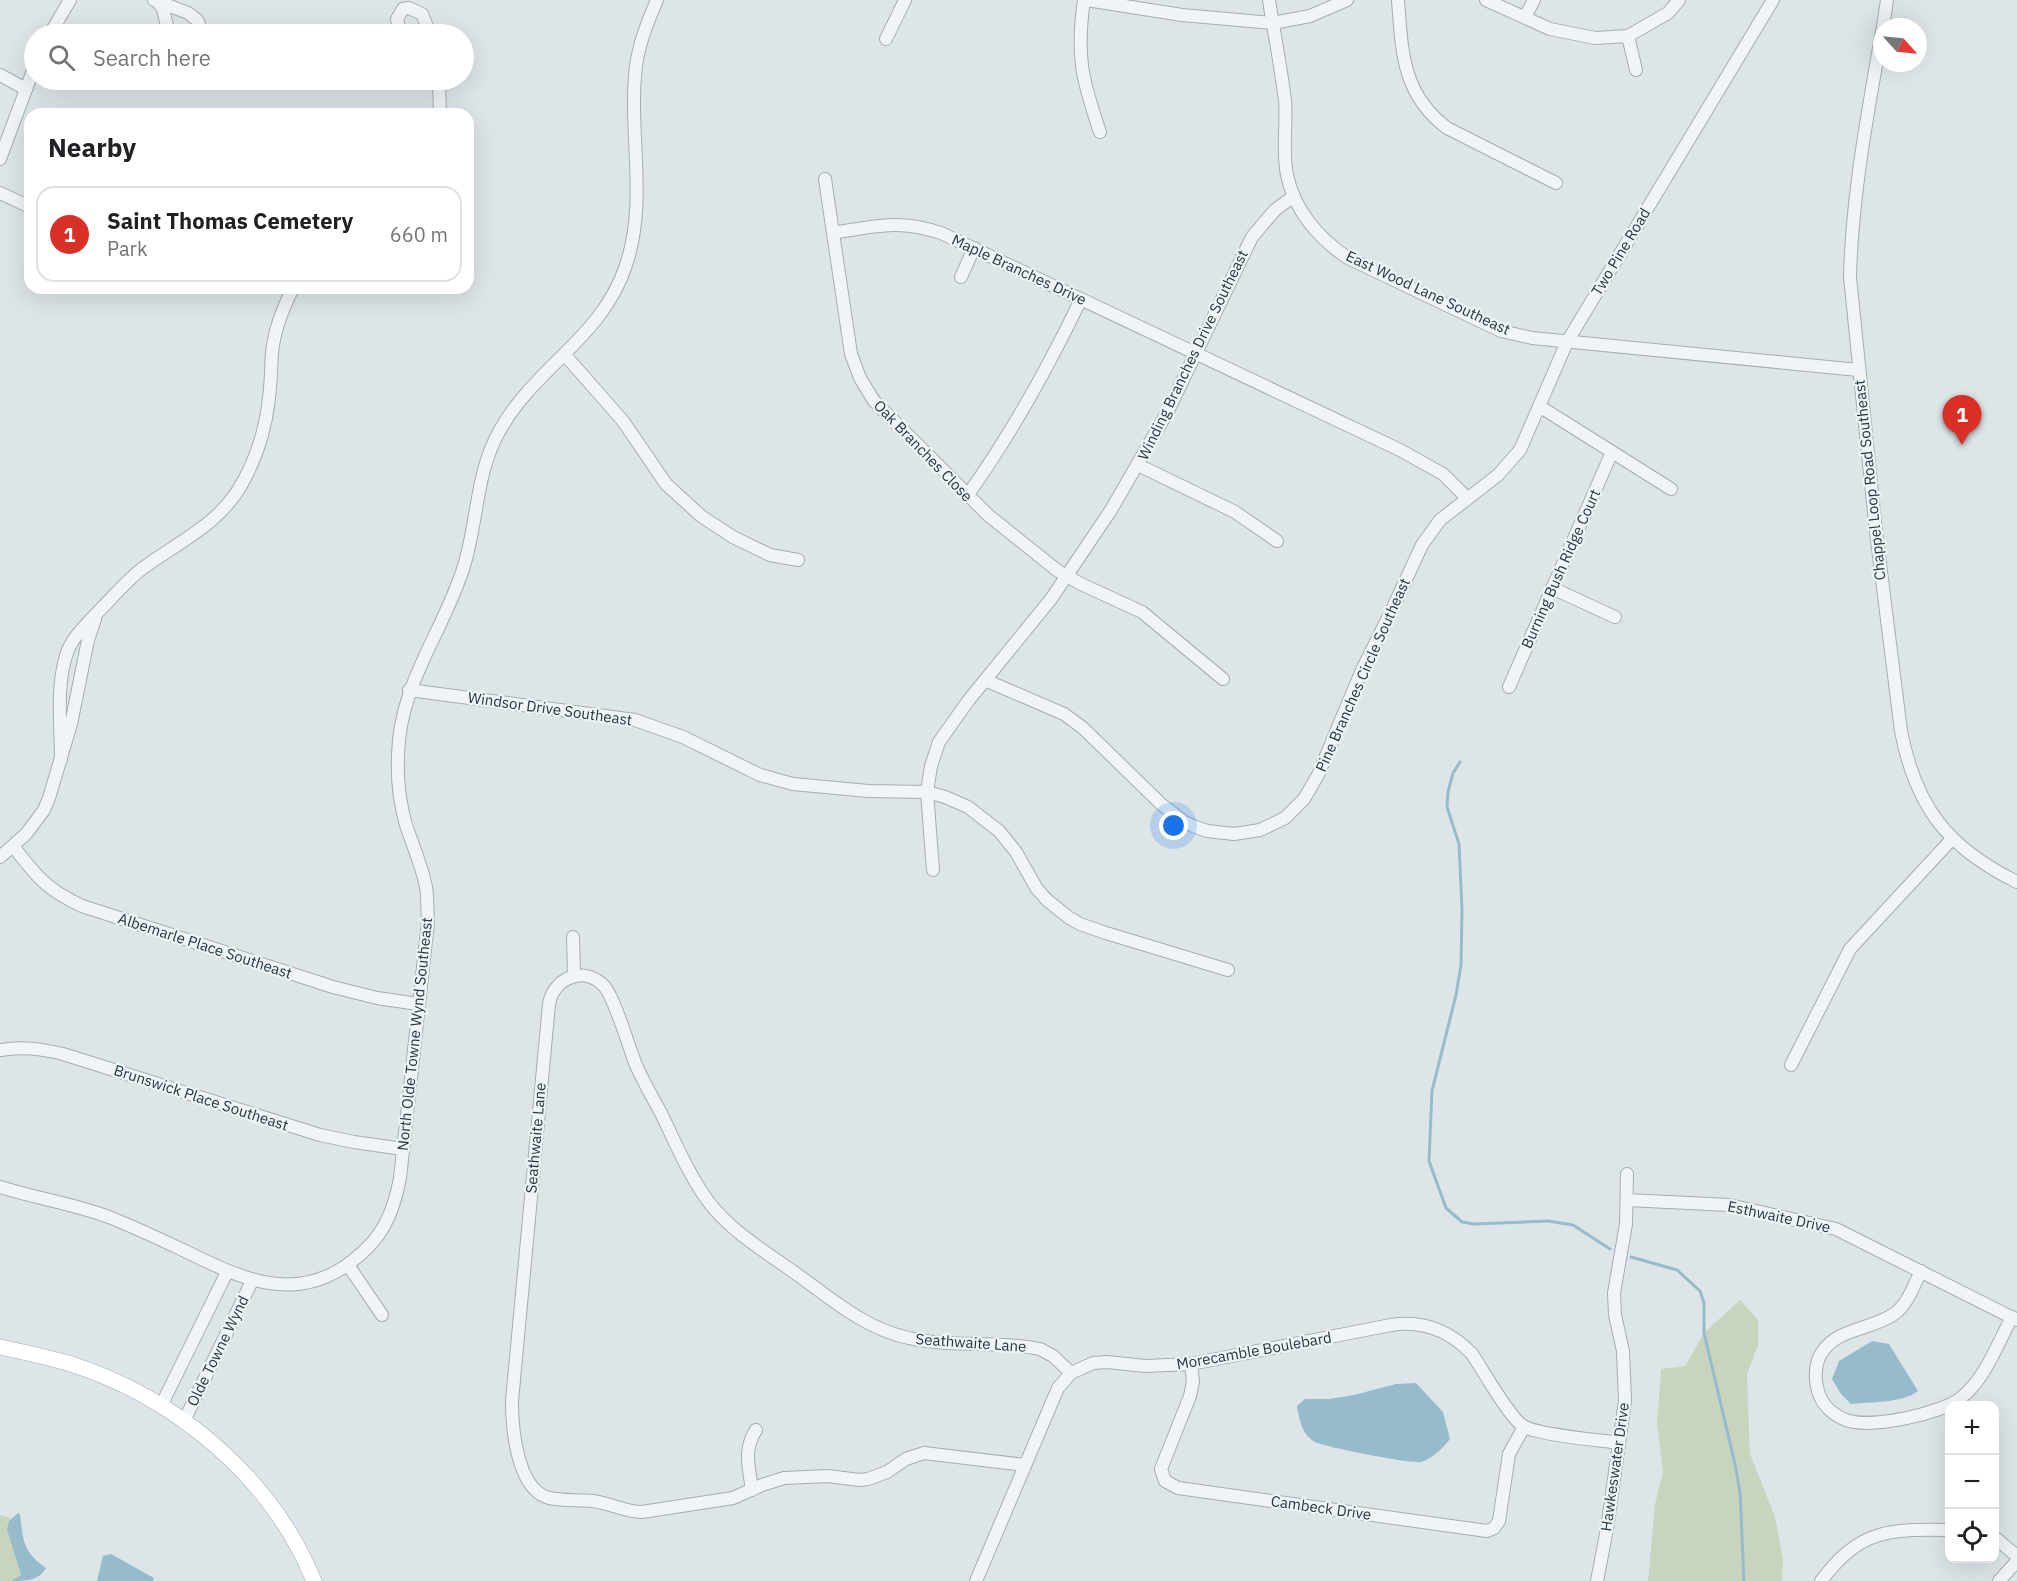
<!DOCTYPE html>
<meta charset="utf-8">
<style>
body{margin:0;font-family:"IBM Plex Sans",sans-serif;background:#f2f2f2;color:#202124}
.controls{position:absolute;right:18px;bottom:18px;display:grid;overflow:hidden;border-radius:12px;box-shadow:0 6px 24px #0002}
.controls button{width:54px;height:54px;display:grid;place-items:center;padding:0;border:0;border-bottom:2px solid #e0e0e0;background:#fff;color:#202124;font:30px sans-serif}
.compass{position:absolute;left:1873px;top:18px;width:54px;height:54px;border-radius:50%;background:#fff;box-shadow:0 6px 24px #0002;rotate:117deg}
.you{position:absolute;left:1174px;top:826px;width:21px;height:21px;margin:-15px;border:4px solid #fff;border-radius:50%;background:#1a73e8;box-shadow:0 0 0 9px #1a73e833}
.badge{display:grid;place-items:center;width:39px;height:39px;border-radius:50%;background:#d93025;color:#fff;font-size:20px;font-weight:700}
.pin{position:absolute;translate:-50% -50px;filter:drop-shadow(0 2px 3px #0008)}
.pin::after{content:'';position:absolute;top:32px;width:21px;height:18px;background:inherit;clip-path:polygon(0 0,100% 0,50% 100%)}
.list{margin:0;padding:0;list-style:none}
h2{display:flex;justify-content:space-between;align-items:center;height:78px;margin:0;padding:0 24px;font-size:26px}
h2 small{font-size:20px;font-weight:400;color:#757577}
.list li{display:grid;grid-template-columns:39px 1fr auto;gap:18px;align-items:center;box-sizing:border-box;height:96px;margin:0 12px 12px;padding:0 12px;border:2px solid #e0e0e0;border-radius:18px}
.list b{display:block;font-size:22px;white-space:nowrap}
.list p{margin:0;font-size:20px;white-space:nowrap;color:#757577}
.list em{font-size:20px;font-style:normal;color:#757577}
.icon{flex:none;width:33px;height:33px;fill:none;stroke:currentColor;stroke-width:2;stroke-linecap:round;stroke-linejoin:round}
.map{position:relative;flex:none;width:2017px;height:1581px;overflow:hidden}
.search{position:absolute;background:#fff;box-shadow:0 6px 24px #0002;left:24px;top:24px;width:450px;height:66px;display:flex;align-items:center;gap:15px;box-sizing:border-box;padding:0 21px;border-radius:33px;color:#757577;font-size:22px}
.panel{position:absolute;background:#fff;box-shadow:0 6px 24px #0002;left:24px;top:108px;width:450px;height:186px;border-radius:18px}
.map>svg:first-child{display:block}
.green{fill:#c9d4bf}
.water{fill:#96bccc}
.lines{fill:none;stroke-linecap:round;stroke-linejoin:round}
.stream{stroke:#96bccc;stroke-width:3}
.minor-casing{stroke:#a3adb3;stroke-width:14}
.major-casing{stroke:#9dacb6;stroke-width:16}
.minor{stroke:#f1f4f7;stroke-width:12}
.major{stroke:#fff;stroke-width:15}
.labels{text-anchor:middle;stroke-width:4.5;stroke-linejoin:round;paint-order:stroke}
.street-label{font-size:15px;fill:#263641;stroke:#eef3f6}
</style>
<div class="map">
<svg width="2017" height="1581" viewBox="0 0 2017 1581">
<rect width="100%" height="100%" fill="#dee5e9"/>
<g class="green">
<path d="M1740 1300 1758 1320V1345L1747 1374 1750 1454 1775 1517 1783 1559 1782 1581H1648L1655 1504 1663 1472 1657 1424 1661 1369 1685 1366 1704 1333Z"/>
<path d="M0 1515 11 1518 9 1521C11 1533 22 1570 20 1577L11 1581H0Z"/>
</g>
<g class="water">
<path d="M1872 1341 1889 1344 1918 1391C1904 1403 1869 1402 1851 1404L1841 1394 1832 1379 1839 1361Z"/>
<path d="M1416 1383 1443 1412 1450 1439C1443 1448 1432 1459 1421 1462 1412 1464 1324 1447 1315 1442 1302 1435 1299 1419 1297 1406L1305 1399H1329L1354 1395 1396 1384Z"/>
<path d="M18 1513 20 1514C23 1541 23 1552 46 1568 39 1581 25 1581 11 1581L21 1575 7 1529 9 1521Z"/>
<path d="M111 1554 154 1578 153 1581H97L103 1556Z"/>
</g>
<g class="lines">
<g class="stream">
<path d="M1460 762 1453 773 1448 792 1447 807 1459 844 1462 910 1461 965 1456 995 1432 1091 1429 1161 1446 1208 1462 1222 1474 1224 1548 1221 1573 1225 1610 1249"/>
<path d="M1631 1257 1677 1270 1700 1291 1704 1303V1333L1735 1464 1740 1492 1744 1581"/>
</g>
<defs>
<g id="minor">
<path d="M154 0 188 13 197 20 199 24 198 34"/>
<path d="M1084 0C1076 55 1082 80 1100 132"/>
<path d="M1087 0 1182 15 1273 23 1310 16 1347 0"/>
<path d="M1269 0C1274 33 1281 67 1285 101 1287 125 1282 151 1287 175 1294 210 1319 239 1348 258L1501 331 1532 338 1858 370"/>
<path d="M1398 0C1402 52 1402 94 1447 128L1556 183"/>
<path d="M1486 0 1550 29 1595 38 1628 36 1668 13 1679 0"/>
<path d="M158 2 163 9 169 34"/>
<path d="M1525 17 1534 0"/>
<path d="M1883 27 1887 0"/>
<path d="M1882 31C1868 112 1852 194 1850 277L1876 532 1901 731C1916 808 1948 848 2017 882"/>
<path d="M50 34 70 0"/>
<path d="M405 34 399 28 397 19 403 9 409 8 422 14 430 34"/>
<path d="M1628 36 1636 70"/>
<path d="M886 39 905 0"/>
<path d="M0 75 26 89"/>
<path d="M439 80 440 114"/>
<path d="M0 159 34 68"/>
<path d="M825 179 851 354 860 378 874 401 988 515 1058 571 1081 584 1142 612 1223 679"/>
<path d="M0 193 30 207"/>
<path d="M833 233C875 226 900 219 941 233L1400 450 1443 474 1467 498"/>
<path d="M961 277 974 248"/>
<path d="M565 355 623 421 666 484 701 516 733 537 770 555 798 560"/>
<path d="M1539 406 1671 489"/>
<path d="M1138 465 1235 512 1277 541"/>
<path d="M967 496C1012 433 1048 368 1081 299"/>
<path d="M1552 588 1615 617"/>
<path d="M985 680 1064 714 1083 728 1161 804 1183 821 1193 826 1207 831 1234 834 1260 830 1285 818 1304 799 1318 775 1362 670 1390 614 1422 545 1440 520 1498 475 1520 450 1567 342 1773 0"/>
<path d="M1509 687 1612 452"/>
<path d="M409 690 635 720 683 737 760 775 793 784 868 791 927 792 945 797 968 807 999 831 1016 852 1037 889 1047 900 1068 917 1080 924 1106 933 1228 970"/>
<path d="M61 760C61 726 56 688 66 656 71 638 85 626 98 612 113 597 126 581 143 568 180 541 222 523 244 480 258 454 266 426 269 398 271 383 271 368 272 353 274 330 283 308 293 288"/>
<path d="M13 846C36 876 47 890 82 906L333 987 377 998 418 1004"/>
<path d="M0 857 26 834 44 810 49 798 71 724 88 640 95 619"/>
<path d="M933 870 927 792 931 766 939 742 968 701 1051 599 1111 510 1168 411 1252 237 1275 210 1294 196"/>
<path d="M573 937 574 976"/>
<path d="M0 1050C22 1046 41 1049 63 1054L320 1135 354 1142 403 1149"/>
<path d="M1791 1065 1850 949 1952 839"/>
<path d="M0 1187C38 1199 77 1204 114 1219 138 1229 162 1240 185 1251 240 1278 295 1305 351 1262 382 1239 393 1215 400 1178L428 922C427 911 428 899 426 887 422 866 413 846 406 825 400 804 397 779 398 756 399 685 442 634 463 569 478 524 475 473 500 430 535 367 603 337 626 265 648 200 628 133 636 66 639 43 648 21 657 0"/>
<path d="M1627 1200 1729 1205 1836 1229 2017 1320"/>
<path d="M348 1265 382 1315"/>
<path d="M1921 1271C1914 1285 1908 1304 1894 1314 1870 1331 1830 1328 1818 1360 1815 1370 1815 1381 1818 1391 1822 1405 1833 1415 1846 1420 1871 1429 1940 1414 1961 1398 1985 1379 1997 1345 2012 1317"/>
<path d="M1191 1364 1193 1382 1190 1396 1161 1469 1165 1481 1178 1488 1487 1531 1494 1528 1499 1521 1509 1454 1524 1427"/>
<path d="M161 1406 227 1272"/>
<path d="M184 1421 252 1281"/>
<path d="M1025 1465 924 1453 906 1459 887 1472 868 1479 859 1480 828 1476 784 1478 762 1485 733 1498 642 1512C625 1512 610 1503 593 1501 577 1499 561 1502 546 1497 517 1486 512 1429 512 1401L549 1004C553 979 583 965 603 985 614 995 629 1048 636 1065 643 1081 652 1097 661 1113 676 1144 690 1178 711 1205 732 1231 761 1249 788 1268 826 1294 863 1329 909 1338 952 1348 997 1340 1040 1349L1053 1356 1071 1373"/>
<path d="M752 1490C749 1468 743 1449 756 1430"/>
<path d="M1994 1537 2017 1556"/>
<path d="M976 1581 1058 1388 1071 1373 1093 1363 1107 1362 1145 1366 1191 1364 1391 1325C1423 1320 1450 1331 1472 1354 1483 1370 1509 1417 1523 1426 1537 1435 1599 1440 1619 1443"/>
<path d="M1597 1581 1607 1529 1625 1401 1623 1351 1615 1315 1614 1293 1626 1224 1627 1174"/>
<path d="M1821 1581C1860 1529 1889 1529 1950 1530"/>
<path d="M1999 1581 2017 1561"/>
</g>
<path id="major" d="M0 1347C24 1352 48 1357 71 1364 177 1398 272 1478 314 1581"/>
</defs>
<use href="#minor" class="minor-casing"/>
<use href="#major" class="major-casing"/>
<use href="#minor" class="minor"/>
<use href="#major" class="major"/>
</g>
<g class="labels">
<g class="street-label">
<text transform="translate(1621 252) rotate(-59)" y="5">Two Pine Road</text>
<text transform="translate(1019 270) rotate(25)" y="5">Maple Branches Drive</text>
<text transform="translate(1428 293) rotate(25)" y="5">East Wood Lane Southeast</text>
<text transform="translate(1193 355) rotate(-64)" y="5">Winding Branches Drive Southeast</text>
<text transform="translate(923 451) rotate(46)" y="5">Oak Branches Close</text>
<text transform="translate(1870 480) rotate(-96)" y="5">Chappel Loop Road Southeast</text>
<text transform="translate(1561 569) rotate(-66)" y="5">Burning Bush Ridge Court</text>
<text transform="translate(1363 675) rotate(-66)" y="5">Pine Branches Circle Southeast</text>
<text transform="translate(550 709) rotate(8)" y="5">Windsor Drive Southeast</text>
<text transform="translate(205 946) rotate(18)" y="5">Albemarle Place Southeast</text>
<text transform="translate(415 1034) rotate(-84)" y="5">North Olde Towne Wynd Southeast</text>
<text transform="translate(201 1098) rotate(18)" y="5">Brunswick Place Southeast</text>
<text transform="translate(536 1138) rotate(-85)" y="5">Seathwaite Lane</text>
<text transform="translate(1779 1217) rotate(12)" y="5">Esthwaite Drive</text>
<text transform="translate(971 1343) rotate(4)" y="5">Seathwaite Lane</text>
<text transform="translate(218 1351) rotate(-64)" y="5">Olde Towne Wynd</text>
<text transform="translate(1254 1351) rotate(-10)" y="5">Morecamble Boulebard</text>
<text transform="translate(1615 1467) rotate(-82)" y="5">Hawkeswater Drive</text>
<text transform="translate(1321 1508) rotate(8)" y="5">Cambeck Drive</text>
</g>
</g>
</svg>
<div class="controls">
<button>+</button>
<button>−</button>
<button><svg class="icon" aria-label="locate" viewBox="0 0 24 24"><circle cx="12" cy="12" r="6"/><path d="M12 2v4M12 18v4M2 12h4M18 12h4"/></svg></button>
</div>
<svg class="compass" viewBox="-18 -18 36 36"><path d="M0-13l5 13h-10z" fill="#e53935"/><path d="M0 13l5-13h-10z" fill="#757577"/></svg>
<div class="you"></div>
<div class="pin badge" style="left:1962px;top:445px">1</div>
<div class="search"><svg class="icon" aria-label="search" viewBox="0 0 24 24"><circle cx="10" cy="10" r="6"/><path d="M15 15l6 6"/></svg>Search here</div>
<section class="panel">
<h2>Nearby<small></small></h2>
<ul class="list">
<li><span class="badge">1</span><div><b>Saint Thomas Cemetery</b><p>Park</p></div><em>660 m</em></li>
</ul>
</section>
</div>
